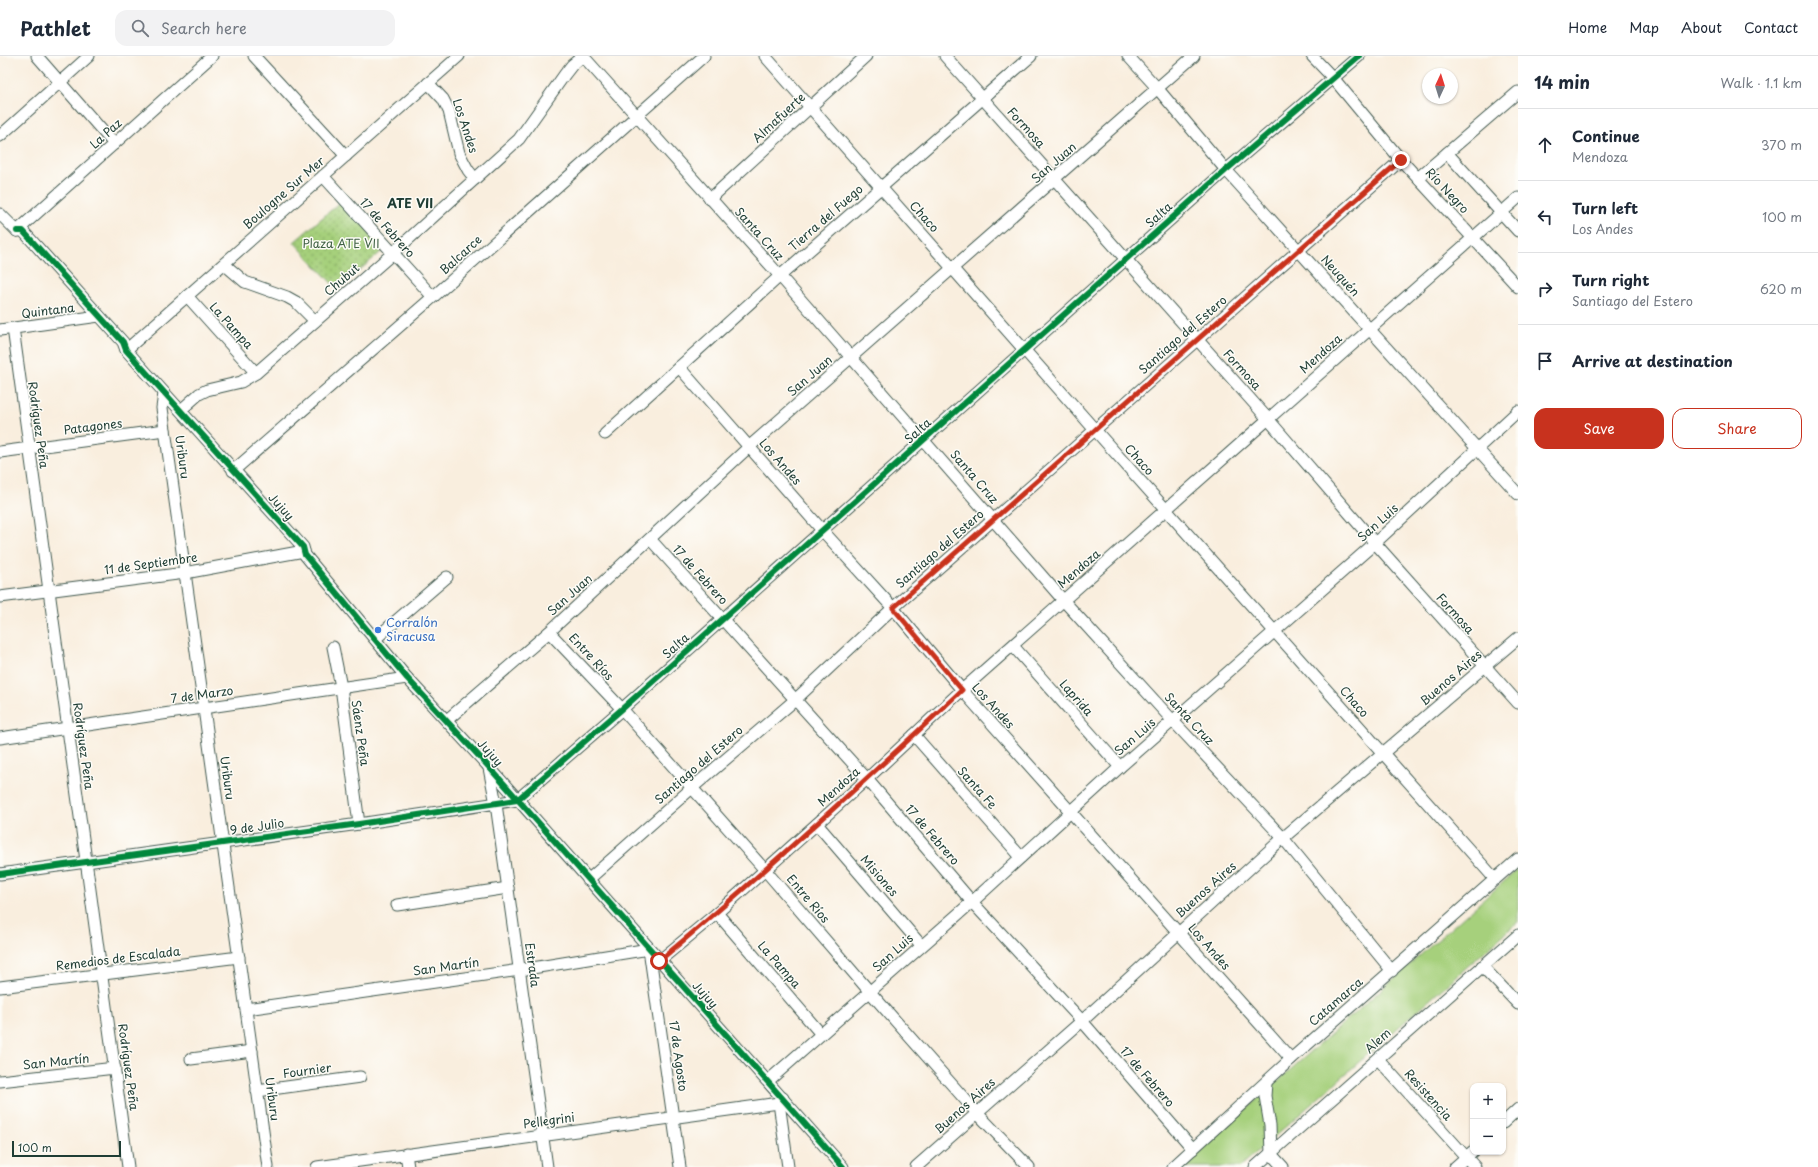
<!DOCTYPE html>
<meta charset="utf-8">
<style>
body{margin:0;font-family:"Playpen Sans",sans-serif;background:#f2f2f3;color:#1f2937}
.controls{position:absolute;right:12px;bottom:12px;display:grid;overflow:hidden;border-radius:8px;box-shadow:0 1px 3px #0004}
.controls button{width:36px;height:36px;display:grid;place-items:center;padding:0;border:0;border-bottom:1px solid #e0e1e3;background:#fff;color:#1f2937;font:20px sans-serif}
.compass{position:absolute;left:1422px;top:12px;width:36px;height:36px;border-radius:50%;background:#fff;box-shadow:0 1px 3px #0004;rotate:4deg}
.scale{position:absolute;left:12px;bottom:10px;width:109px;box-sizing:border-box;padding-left:4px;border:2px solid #1f3d34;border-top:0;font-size:11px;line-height:14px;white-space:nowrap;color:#1f3d34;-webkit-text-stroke:3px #fdfcf7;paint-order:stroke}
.stop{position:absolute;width:12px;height:12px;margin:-9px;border:3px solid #c8321e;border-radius:50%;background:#fff}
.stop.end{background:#c8321e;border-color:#fff;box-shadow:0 1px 4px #0008}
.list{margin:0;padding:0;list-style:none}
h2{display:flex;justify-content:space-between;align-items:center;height:52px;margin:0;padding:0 16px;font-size:17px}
h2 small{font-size:13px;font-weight:400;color:#747a83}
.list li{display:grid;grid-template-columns:26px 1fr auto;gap:12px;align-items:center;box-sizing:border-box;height:72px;padding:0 16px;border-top:1px solid #e0e1e3}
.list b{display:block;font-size:15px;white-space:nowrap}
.list p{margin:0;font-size:13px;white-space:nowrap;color:#747a83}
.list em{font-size:13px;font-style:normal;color:#747a83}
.actions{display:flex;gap:8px;padding:12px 16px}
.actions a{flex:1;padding:9px 0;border:1px solid #c8321e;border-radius:12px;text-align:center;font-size:14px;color:#c8321e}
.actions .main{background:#c8321e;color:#fff}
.icon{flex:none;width:22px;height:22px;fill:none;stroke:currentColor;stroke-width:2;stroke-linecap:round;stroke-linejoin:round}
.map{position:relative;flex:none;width:1518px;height:1111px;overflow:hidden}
header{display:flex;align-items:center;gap:24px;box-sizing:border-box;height:56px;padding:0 20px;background:#fff;border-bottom:1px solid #e0e1e3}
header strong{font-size:19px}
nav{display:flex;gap:22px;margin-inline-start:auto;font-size:14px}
.search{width:280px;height:36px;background:#f2f2f3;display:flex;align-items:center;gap:10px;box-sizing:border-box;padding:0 14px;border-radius:12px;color:#747a83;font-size:15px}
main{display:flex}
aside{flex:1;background:#fff}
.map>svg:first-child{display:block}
.green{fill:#a6d07b;stroke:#628658}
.park{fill:url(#park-dots);stroke:#628658}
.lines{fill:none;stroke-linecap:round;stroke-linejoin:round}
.minor-casing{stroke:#40584e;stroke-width:13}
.minor{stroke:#fff;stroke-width:11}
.cycleway-casing{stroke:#fdfcf7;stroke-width:8}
.cycleway{stroke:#00873e;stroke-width:6}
.route{stroke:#c8321e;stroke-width:5}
.shop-dot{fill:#3f7fe0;stroke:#fdfcf7;stroke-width:1.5}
.labels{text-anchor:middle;stroke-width:3;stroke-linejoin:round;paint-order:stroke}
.street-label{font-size:12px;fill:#1f3d34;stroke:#fdfcf7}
.park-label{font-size:12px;fill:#416246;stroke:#fdfcf7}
.shop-label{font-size:12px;fill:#366cbe;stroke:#fdfcf7;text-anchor:start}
.neighbourhood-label{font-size:13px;font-weight:bold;fill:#1f3d34;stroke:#fdfcf7}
</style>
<header>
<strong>Pathlet</strong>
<div class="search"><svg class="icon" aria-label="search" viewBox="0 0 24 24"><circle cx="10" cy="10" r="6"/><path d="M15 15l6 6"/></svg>Search here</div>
<nav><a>Home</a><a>Map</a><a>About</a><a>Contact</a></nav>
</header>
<main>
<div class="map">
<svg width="1518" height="1111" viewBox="0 0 1518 1111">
<defs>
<pattern id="park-dots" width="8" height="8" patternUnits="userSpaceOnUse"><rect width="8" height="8" fill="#a6d07b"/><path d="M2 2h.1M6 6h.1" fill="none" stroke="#87aa66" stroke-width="1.8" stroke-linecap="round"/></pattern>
</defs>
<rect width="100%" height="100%" fill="#fdfcf7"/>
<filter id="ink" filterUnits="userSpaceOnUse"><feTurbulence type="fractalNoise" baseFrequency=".025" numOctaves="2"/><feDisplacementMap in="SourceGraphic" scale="8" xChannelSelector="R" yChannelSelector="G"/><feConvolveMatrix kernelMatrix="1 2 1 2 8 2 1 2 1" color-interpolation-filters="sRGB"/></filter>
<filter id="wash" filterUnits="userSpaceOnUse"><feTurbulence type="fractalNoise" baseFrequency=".012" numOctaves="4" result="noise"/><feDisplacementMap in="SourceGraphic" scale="16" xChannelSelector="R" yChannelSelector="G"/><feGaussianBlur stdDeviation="0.9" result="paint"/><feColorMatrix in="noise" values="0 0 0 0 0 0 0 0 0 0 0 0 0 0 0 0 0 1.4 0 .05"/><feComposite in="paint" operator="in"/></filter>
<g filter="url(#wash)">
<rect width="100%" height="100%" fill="#f9eede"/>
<path class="green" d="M1518 813V866L1240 1111H1180Z"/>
<path class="park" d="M344 143 387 191 337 233 294 186Z"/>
</g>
<g filter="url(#ink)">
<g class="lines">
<defs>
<g id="minor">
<path d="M37 0 114 88"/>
<path d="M254 0 346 100"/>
<path d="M583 0 780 220 1063 544 1173 665 1283 782 1392 915"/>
<path d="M765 0 1095 374 1495 823"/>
<path d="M945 0 1268 363 1375 487 1518 647"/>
<path d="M1128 0 1158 33 1226 114 1518 438"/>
<path d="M1312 0 1334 23 1401 104 1518 231"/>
<path d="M428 27 443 43 449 55 459 97 468 114 475 123"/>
<path d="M0 80 89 0"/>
<path d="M1447 97 1518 175"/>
<path d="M323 120 433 241"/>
<path d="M1418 122 1518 36"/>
<path d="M710 143 866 0"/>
<path d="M0 158 17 175"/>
<path d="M17 175H23L123 286 126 294 303 491 305 499 407 622 489 711 843 1111"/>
<path d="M17 175 212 0"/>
<path d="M224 208 245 226 287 241 296 246 315 265"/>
<path d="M187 240 256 317"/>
<path d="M13 272 128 1111"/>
<path d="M0 274 99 260"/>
<path d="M126 294 459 0"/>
<path d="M679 311 822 474 893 552 962 634 1291 1003"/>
<path d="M164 337 162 352 268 1111"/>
<path d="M181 354 199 338 207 334 241 326 256 317 392 198 519 83 565 18 572 9 583 0"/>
<path d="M605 378 780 220 1031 0"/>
<path d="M0 396 165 374"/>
<path d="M233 415 433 241 704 0"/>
<path d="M650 483 867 723 972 846 1082 965 1193 1093"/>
<path d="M0 541 185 517 304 495"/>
<path d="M549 576 622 653 765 814 870 936 977 1057 1029 1111"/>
<path d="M375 583 447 521"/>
<path d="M1013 590 1120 711"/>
<path d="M333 591 341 631 359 768"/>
<path d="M447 664 549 576 750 390 1194 0"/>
<path d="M914 679 1021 801"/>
<path d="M0 682 407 622"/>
<path d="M489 712 496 748 547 1111"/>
<path d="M817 768 921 889"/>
<path d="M0 818 359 768 517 744 622 653 1226 114 1359 0"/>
<path d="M588 824 692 732 795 644 893 552 1401 104"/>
<path d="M397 849 508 832"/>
<path d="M717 857 821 978"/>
<path d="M659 905 717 857 867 723 962 634 1518 142"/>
<path d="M1482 910 1518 948"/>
<path d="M0 931 239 901"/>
<path d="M246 953 520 914 649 893 680 1111"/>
<path d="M191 1003 252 995"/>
<path d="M1378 1003 1475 1111"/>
<path d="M0 1025 115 1012"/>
<path d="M768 1025 972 846 1120 711 1375 487 1518 355"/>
<path d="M1266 1027 1265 1040 1270 1069 1271 1098 1283 1111"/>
<path d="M257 1035 360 1021"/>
<path d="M779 1047 788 1111"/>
<path d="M1503 1067 1518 1053"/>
<path d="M406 1098 408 1111"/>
<path d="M317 1111 779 1047 783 1042"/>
<path d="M916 1111 1082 965 1283 782 1518 582"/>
<path d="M1173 1111 1291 1003 1518 803"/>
<path d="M1255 1111 1518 879"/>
<path d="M1455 1111 1473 1095"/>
</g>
</defs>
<use href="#minor" class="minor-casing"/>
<use href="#minor" class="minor"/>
<defs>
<g id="cycleway">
<path d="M17 175H23L123 286 126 294 303 491 305 499 407 622 489 711 843 1111"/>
<path d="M0 818 359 768 517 744 622 653 1226 114 1359 0"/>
</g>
</defs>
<use href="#cycleway" class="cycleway-casing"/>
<use href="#cycleway" class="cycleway"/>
</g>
</g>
<g class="lines" filter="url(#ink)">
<path class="route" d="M659 905C763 818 863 727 962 634L893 552 1401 104"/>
</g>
<circle class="shop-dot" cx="378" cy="574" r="4"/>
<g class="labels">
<g class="street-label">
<text transform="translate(779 62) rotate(-43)" y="4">Almafuerte</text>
<text transform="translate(465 70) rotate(72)" y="4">Los Andes</text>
<text transform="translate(1026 72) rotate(48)" y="4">Formosa</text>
<text transform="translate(106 78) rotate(-42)" y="4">La Paz</text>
<text transform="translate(1054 107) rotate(-41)" y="4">San Juan</text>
<text transform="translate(1447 135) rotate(47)" y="4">Río Negro</text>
<text transform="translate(284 137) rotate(-41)" y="4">Boulogne Sur Mer</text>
<text transform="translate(1159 159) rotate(-42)" y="4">Salta</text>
<text transform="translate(924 161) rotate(48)" y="4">Chaco</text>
<text transform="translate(826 162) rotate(-41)" y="4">Tierra del Fuego</text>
<text transform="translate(387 172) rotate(48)" y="4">17 de Febrero</text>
<text transform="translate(759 178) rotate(48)" y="4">Santa Cruz</text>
<text transform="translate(461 199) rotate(-42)" y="4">Balcarce</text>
<text transform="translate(1340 220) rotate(48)" y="4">Neuquén</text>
<text transform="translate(342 224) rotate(-41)" y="4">Chubut</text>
<text transform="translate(48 255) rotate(-7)" y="4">Quintana</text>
<text transform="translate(231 270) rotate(48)" y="4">La Pampa</text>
<text transform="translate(1183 279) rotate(-41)" y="4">Santiago del Estero</text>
<text transform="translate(1321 298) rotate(-42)" y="4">Mendoza</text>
<text transform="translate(1242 314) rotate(48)" y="4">Formosa</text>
<text transform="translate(810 320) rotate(-41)" y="4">San Juan</text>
<text transform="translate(38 369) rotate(82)" y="4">Rodríguez Peña</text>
<text transform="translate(93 371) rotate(-7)" y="4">Patagones</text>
<text transform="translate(918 375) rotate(-42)" y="4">Salta</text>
<text transform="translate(182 401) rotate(82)" y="4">Uriburu</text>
<text transform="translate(1139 404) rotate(48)" y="4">Chaco</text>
<text transform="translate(780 406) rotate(49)" y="4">Los Andes</text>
<text transform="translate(974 421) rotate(49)" y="4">Santa Cruz</text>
<text transform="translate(281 451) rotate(48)" y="4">Jujuy</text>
<text transform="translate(1378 467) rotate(-42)" y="4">San Luis</text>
<text transform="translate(940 493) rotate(-41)" y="4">Santiago del Estero</text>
<text transform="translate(151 508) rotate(-8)" y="4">11 de Septiembre</text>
<text transform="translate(1079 513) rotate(-41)" y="4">Mendoza</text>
<text transform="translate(700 519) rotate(48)" y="4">17 de Febrero</text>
<text transform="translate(570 539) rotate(-42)" y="4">San Juan</text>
<text transform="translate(1455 558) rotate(48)" y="4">Formosa</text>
<text transform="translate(676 590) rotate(-42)" y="4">Salta</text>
<text transform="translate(591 601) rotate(47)" y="4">Entre Ríos</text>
<text transform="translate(1451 622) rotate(-41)" y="4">Buenos Aires</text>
<text transform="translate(202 639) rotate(-8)" y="4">7 de Marzo</text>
<text transform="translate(1076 642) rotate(49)" y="4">Laprida</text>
<text transform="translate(1354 646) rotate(49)" y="4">Chaco</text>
<text transform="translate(993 650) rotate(48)" y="4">Los Andes</text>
<text transform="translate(1189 663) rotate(47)" y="4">Santa Cruz</text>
<text transform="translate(360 677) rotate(82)" y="4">Sáenz Peña</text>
<text transform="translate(1135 681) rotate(-41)" y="4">San Luis</text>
<text transform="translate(83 690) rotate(82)" y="4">Rodríguez Peña</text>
<text transform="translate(490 697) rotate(48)" y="4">Jujuy</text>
<text transform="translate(699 709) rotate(-41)" y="4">Santiago del Estero</text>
<text transform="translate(227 722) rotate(82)" y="4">Uriburu</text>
<text transform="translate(839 731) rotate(-42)" y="4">Mendoza</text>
<text transform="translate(977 732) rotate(48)" y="4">Santa Fe</text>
<text transform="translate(257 771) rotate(-8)" y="4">9 de Julio</text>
<text transform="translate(932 779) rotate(49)" y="4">17 de Febrero</text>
<text transform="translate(879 820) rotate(49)" y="4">Misiones</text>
<text transform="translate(1206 834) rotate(-42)" y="4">Buenos Aires</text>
<text transform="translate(808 843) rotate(50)" y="4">Entre Ríos</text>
<text transform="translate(1209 891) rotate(49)" y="4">Los Andes</text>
<text transform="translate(893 897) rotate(-42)" y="4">San Luis</text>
<text transform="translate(118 903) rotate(-7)" y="4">Remedios de Escalada</text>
<text transform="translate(532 909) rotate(82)" y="4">Estrada</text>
<text transform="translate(779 909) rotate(49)" y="4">La Pampa</text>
<text transform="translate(446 911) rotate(-8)" y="4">San Martín</text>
<text transform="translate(705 939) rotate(48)" y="4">Jujuy</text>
<text transform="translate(1336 946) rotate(-41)" y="4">Catamarca</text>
<text transform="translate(1378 985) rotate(-42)" y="4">Alem</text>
<text transform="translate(678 1000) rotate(82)" y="4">17 de Agosto</text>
<text transform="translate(56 1006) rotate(-6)" y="4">San Martín</text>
<text transform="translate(128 1011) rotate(82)" y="4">Rodríguez Peña</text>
<text transform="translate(307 1015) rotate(-8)" y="4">Fournier</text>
<text transform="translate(1147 1021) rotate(49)" y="4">17 de Febrero</text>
<text transform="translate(1428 1039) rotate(48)" y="4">Resistencia</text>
<text transform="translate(272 1043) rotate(82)" y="4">Uriburu</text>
<text transform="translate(965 1050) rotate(-42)" y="4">Buenos Aires</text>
<text transform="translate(549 1065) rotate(-8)" y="4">Pellegrini</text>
</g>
<g class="park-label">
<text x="341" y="192">Plaza ATE VII</text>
</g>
<g class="shop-label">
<text x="386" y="571">Corralón<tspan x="386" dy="14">Siracusa</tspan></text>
</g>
<g class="neighbourhood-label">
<text x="410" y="152">ATE VII</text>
</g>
</g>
</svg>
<div class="controls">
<button>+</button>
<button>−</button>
</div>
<svg class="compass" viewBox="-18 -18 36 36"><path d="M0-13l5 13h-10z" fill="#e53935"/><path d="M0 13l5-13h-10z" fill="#747a83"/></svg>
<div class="scale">100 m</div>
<div class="stop" style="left:659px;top:905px"></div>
<div class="stop end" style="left:1401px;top:104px"></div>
</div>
<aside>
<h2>14 min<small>Walk · 1.1 km</small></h2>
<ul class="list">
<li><svg class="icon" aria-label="ahead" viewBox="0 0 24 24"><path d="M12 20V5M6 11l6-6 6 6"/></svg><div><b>Continue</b><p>Mendoza</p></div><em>370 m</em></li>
<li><svg class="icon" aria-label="left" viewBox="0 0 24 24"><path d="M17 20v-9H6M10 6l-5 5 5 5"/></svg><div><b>Turn left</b><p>Los Andes</p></div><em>100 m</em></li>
<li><svg class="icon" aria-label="right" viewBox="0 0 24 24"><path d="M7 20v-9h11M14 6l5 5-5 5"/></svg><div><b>Turn right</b><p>Santiago del Estero</p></div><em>620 m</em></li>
<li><svg class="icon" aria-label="arrive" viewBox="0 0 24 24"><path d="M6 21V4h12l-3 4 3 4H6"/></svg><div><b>Arrive at destination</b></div></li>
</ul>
<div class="actions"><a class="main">Save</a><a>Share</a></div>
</aside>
</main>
